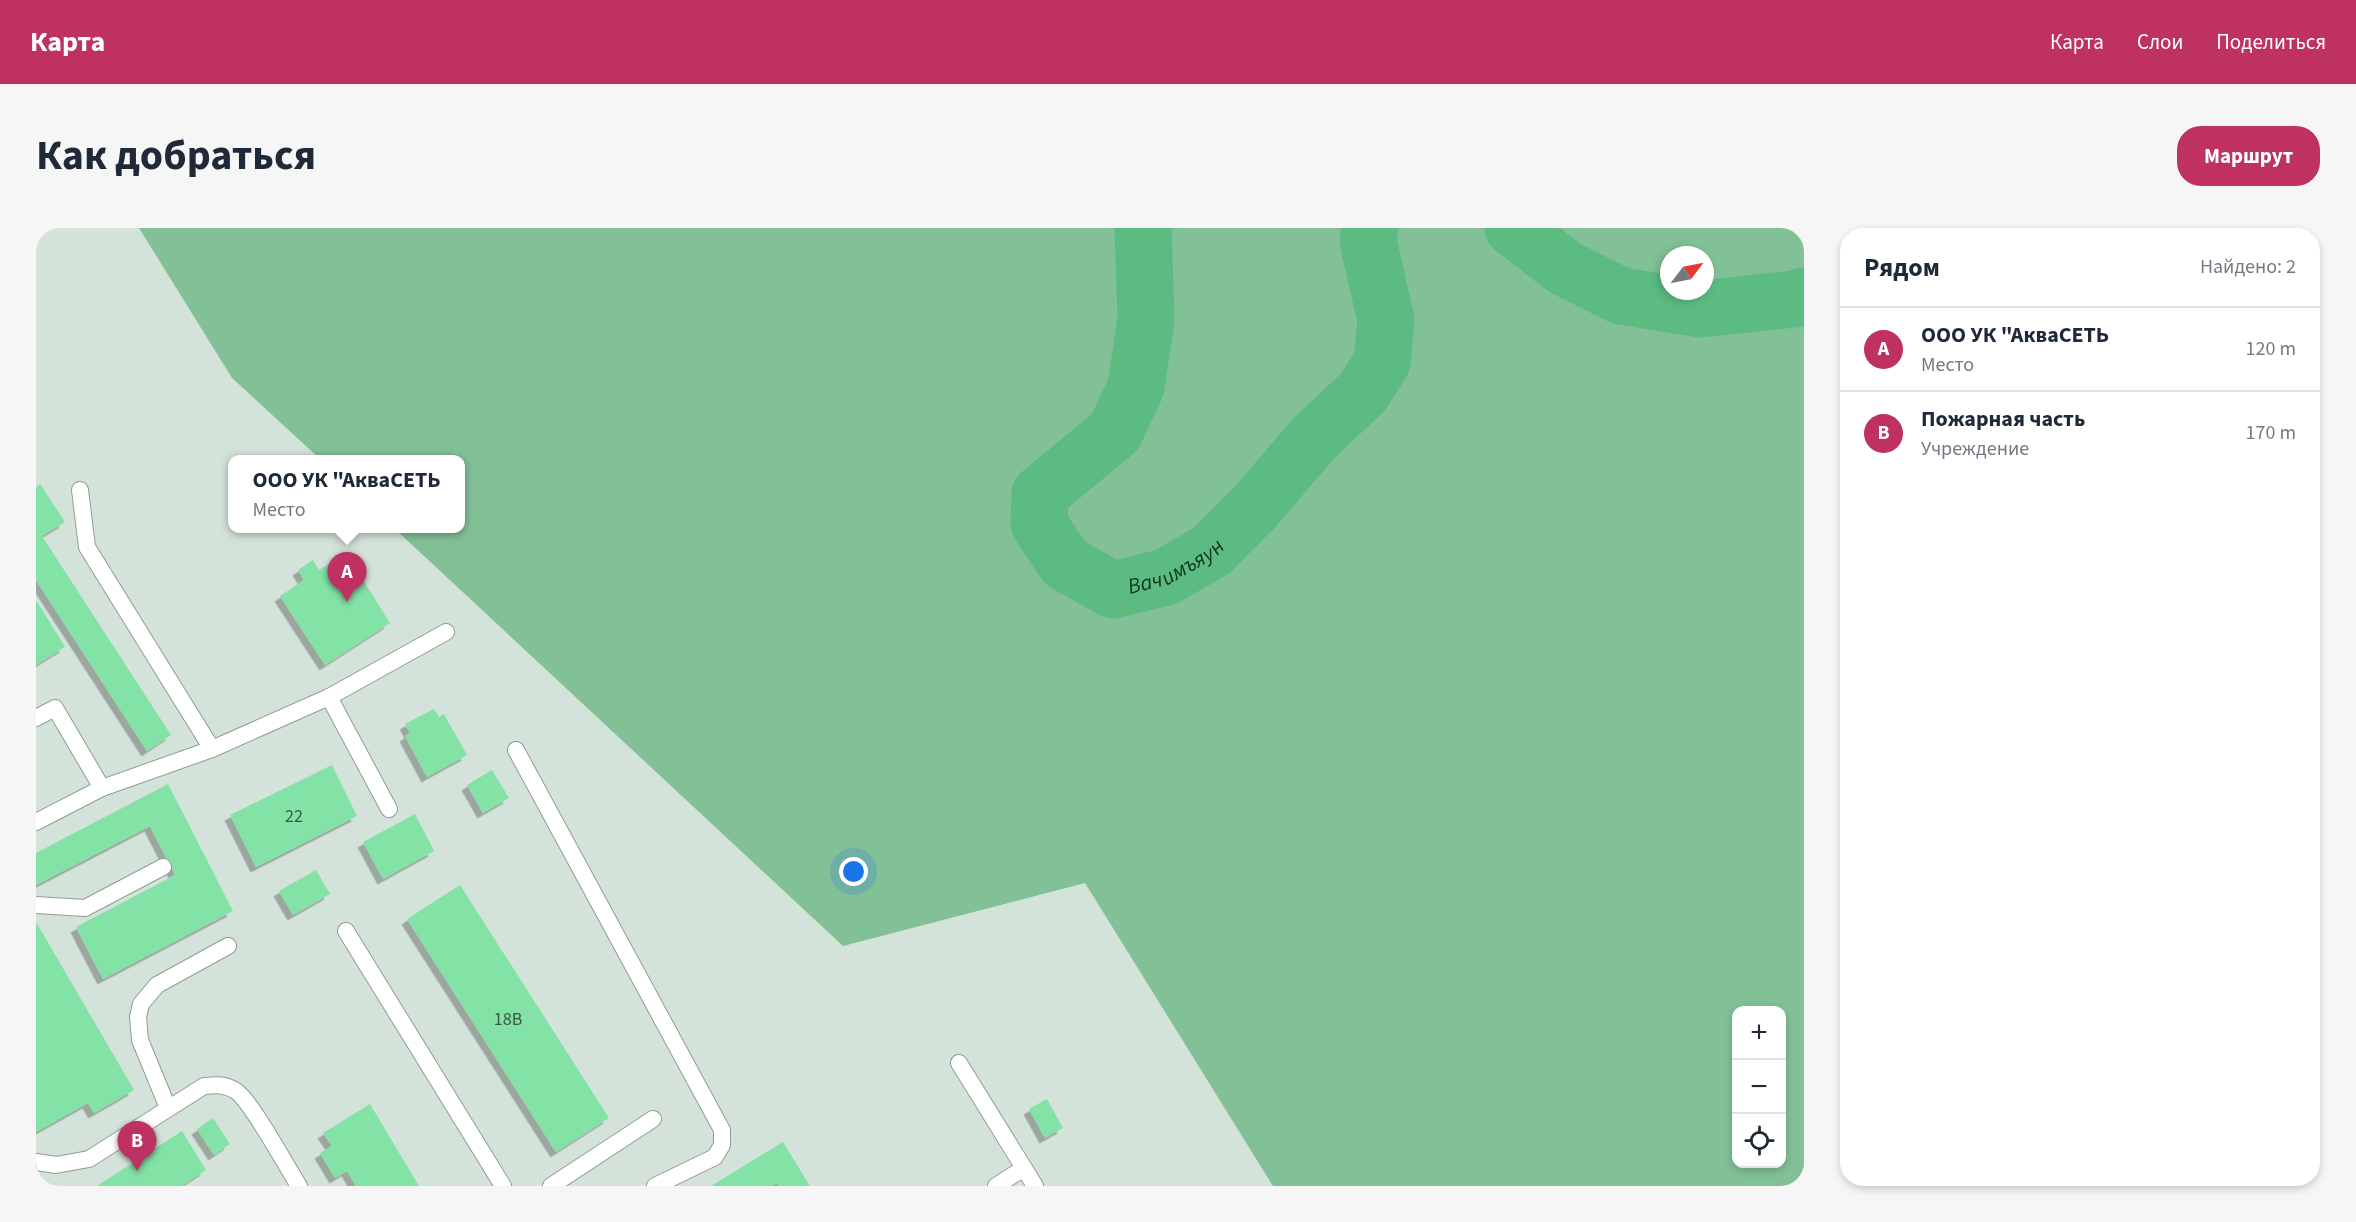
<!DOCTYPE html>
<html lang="ru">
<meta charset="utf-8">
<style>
body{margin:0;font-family:"Source Sans 3",sans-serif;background:#f6f6f7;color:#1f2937}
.controls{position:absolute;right:18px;bottom:18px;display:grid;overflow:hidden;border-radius:12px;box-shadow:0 3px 9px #0003}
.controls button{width:54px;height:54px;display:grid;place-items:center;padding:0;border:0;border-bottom:2px solid #e0e1e3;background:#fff;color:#1f2937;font:30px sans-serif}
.compass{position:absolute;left:1624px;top:18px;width:54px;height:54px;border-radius:50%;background:#fff;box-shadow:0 3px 9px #0003;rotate:58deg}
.you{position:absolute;left:818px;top:644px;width:21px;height:21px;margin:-15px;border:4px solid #fff;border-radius:50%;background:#1a73e8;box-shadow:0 0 0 9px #1a73e833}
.badge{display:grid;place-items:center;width:39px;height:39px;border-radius:50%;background:#be3162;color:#fff;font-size:20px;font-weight:700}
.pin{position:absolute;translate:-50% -50px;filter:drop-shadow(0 2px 3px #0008)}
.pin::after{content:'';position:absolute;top:32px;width:21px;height:18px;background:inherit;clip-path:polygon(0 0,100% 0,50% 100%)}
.popup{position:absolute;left:192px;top:227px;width:237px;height:78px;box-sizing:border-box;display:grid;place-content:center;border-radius:12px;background:#fff;filter:drop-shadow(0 2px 4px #0005);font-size:20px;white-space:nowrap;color:#747a83}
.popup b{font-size:22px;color:#1f2937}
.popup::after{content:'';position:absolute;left:50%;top:100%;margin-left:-12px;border:12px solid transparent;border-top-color:#fff}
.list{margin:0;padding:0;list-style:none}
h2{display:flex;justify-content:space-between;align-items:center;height:78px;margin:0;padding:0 24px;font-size:26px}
h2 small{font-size:20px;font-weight:400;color:#747a83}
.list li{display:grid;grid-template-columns:39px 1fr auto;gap:18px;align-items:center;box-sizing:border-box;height:84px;padding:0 24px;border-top:2px solid #e0e1e3}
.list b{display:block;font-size:22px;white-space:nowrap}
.list p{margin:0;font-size:20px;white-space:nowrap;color:#747a83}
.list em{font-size:20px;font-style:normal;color:#747a83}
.icon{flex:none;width:33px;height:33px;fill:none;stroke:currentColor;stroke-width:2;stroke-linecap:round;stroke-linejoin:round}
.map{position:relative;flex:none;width:1768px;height:958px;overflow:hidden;border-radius:24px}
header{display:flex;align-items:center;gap:36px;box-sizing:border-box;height:84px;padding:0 30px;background:#be3162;color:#fff}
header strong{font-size:28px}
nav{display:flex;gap:33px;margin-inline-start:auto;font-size:21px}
.intro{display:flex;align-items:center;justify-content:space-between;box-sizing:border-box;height:144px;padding:0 36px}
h1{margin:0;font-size:42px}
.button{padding:15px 27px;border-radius:24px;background:#be3162;color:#fff;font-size:21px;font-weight:700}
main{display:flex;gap:36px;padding:0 36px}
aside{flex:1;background:#fff;border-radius:24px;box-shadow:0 3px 9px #0003}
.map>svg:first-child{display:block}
.green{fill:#82c097;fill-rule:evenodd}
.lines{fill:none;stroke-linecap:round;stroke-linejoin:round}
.river{stroke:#5cbb81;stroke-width:57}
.building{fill:#83e2a6;filter:url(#shadow)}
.lane-casing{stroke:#8f9d93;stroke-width:18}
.lane{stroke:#fff;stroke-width:16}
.labels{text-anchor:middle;stroke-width:6;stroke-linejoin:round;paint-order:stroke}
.number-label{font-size:18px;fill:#3a5644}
.water-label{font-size:22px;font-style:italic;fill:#0e361f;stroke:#e1f1e6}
</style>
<header>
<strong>Карта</strong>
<nav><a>Карта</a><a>Слои</a><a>Поделиться</a></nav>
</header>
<div class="intro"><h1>Как добраться</h1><a class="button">Маршрут</a></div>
<main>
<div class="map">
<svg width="1768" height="958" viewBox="0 0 1768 958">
<defs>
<filter id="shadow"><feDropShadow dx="-5.5" dy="5.5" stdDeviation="0" flood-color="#0004"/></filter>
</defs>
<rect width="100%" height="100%" fill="#d4e3d9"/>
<path class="green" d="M103 0H1768V958H1237L1049 655 807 718 359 301 425 300V232L284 231 196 150ZM1633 27H1669V63H1633ZM1700 782H1746V936H1700Z"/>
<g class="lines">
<g class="river">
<path id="s1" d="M1107 0 1110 91 1100 159 1079 204 1004 266 1003 296 1029 335 1077 362 1130 349 1175 323 1218 280 1278 210 1327 164 1346 134 1350 92 1332 13 1334 0"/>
<path d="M1477 0 1529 40 1585 68 1665 81 1758 71 1768 68"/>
</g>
</g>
<g class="building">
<path d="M4 256 29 294 6 308 135 507 111 523 0 352V259Z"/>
<path d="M310 325 354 395 289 437 244 368 268 352 262 342 277 332 283 342Z"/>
<path d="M0 372 29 419 0 437Z"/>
<path d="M398 481 403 489 408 486 431 527 391 549 369 508 374 505 369 496Z"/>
<path d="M296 537 321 588 220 639 194 587Z"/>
<path d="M456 542 473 570 447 585 431 557Z"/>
<path d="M132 556 197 683 67 751 40 699 139 647 114 598 0 657V625Z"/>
<path d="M379 586 398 623 347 651 327 614Z"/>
<path d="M280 642 294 666 257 687 243 663Z"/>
<path d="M424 657 573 890 520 924 371 691Z"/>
<path d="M0 694 98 862 58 885 52 875 0 904Z"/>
<path d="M1011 871 1027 900 1009 910 993 881Z"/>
<path d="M334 876 383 958H320L311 943 299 950 284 925 296 918 287 905Z"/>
<path d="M177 890 194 916 178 927 161 901Z"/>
<path d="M146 903 170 942 145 958H61Z"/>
<path d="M747 914 774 958H743L741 955 736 958H675Z"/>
</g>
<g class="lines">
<defs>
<g id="lane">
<path d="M44 262 51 319 176 521"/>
<path d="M293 469 353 581"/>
<path d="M0 490 19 480 66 560"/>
<path d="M480 522 686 902V917L679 929 619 958"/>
<path d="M0 594 66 560 176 521 293 469 410 404"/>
<path d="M0 677 49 680 127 639"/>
<path d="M310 703 467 958"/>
<path d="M923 835 999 958"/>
<path d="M132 880 104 812 102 789 105 776 121 757 192 718"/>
<path d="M0 934 20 937 53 931 168 858C180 857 189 856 200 863 216 874 250 938 263 958"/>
<path d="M515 958 617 891"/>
<path d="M960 958 988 940"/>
</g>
</defs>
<use href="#lane" class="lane-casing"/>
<use href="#lane" class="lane"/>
</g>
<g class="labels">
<g class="number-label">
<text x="258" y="594">22</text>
<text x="472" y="797">18В</text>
</g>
<g class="water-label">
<text dy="8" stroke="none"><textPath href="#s1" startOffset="506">Вачимъяун</textPath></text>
</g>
</g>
</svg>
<div class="controls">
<button>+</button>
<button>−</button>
<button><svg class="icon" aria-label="locate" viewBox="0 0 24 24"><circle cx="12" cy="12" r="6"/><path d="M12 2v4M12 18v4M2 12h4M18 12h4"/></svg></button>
</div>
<svg class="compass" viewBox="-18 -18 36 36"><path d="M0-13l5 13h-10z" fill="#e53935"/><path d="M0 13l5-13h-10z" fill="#747a83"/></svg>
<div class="you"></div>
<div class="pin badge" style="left:311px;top:374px">A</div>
<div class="popup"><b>ООО УК &quot;АкваСЕТЬ</b>Место</div>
<div class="pin badge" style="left:101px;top:943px">B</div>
</div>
<aside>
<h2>Рядом<small>Найдено: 2</small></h2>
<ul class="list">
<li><span class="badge">A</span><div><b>ООО УК &quot;АкваСЕТЬ</b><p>Место</p></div><em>120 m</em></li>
<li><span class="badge">B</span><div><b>Пожарная часть</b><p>Учреждение</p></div><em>170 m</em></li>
</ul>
</aside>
</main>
